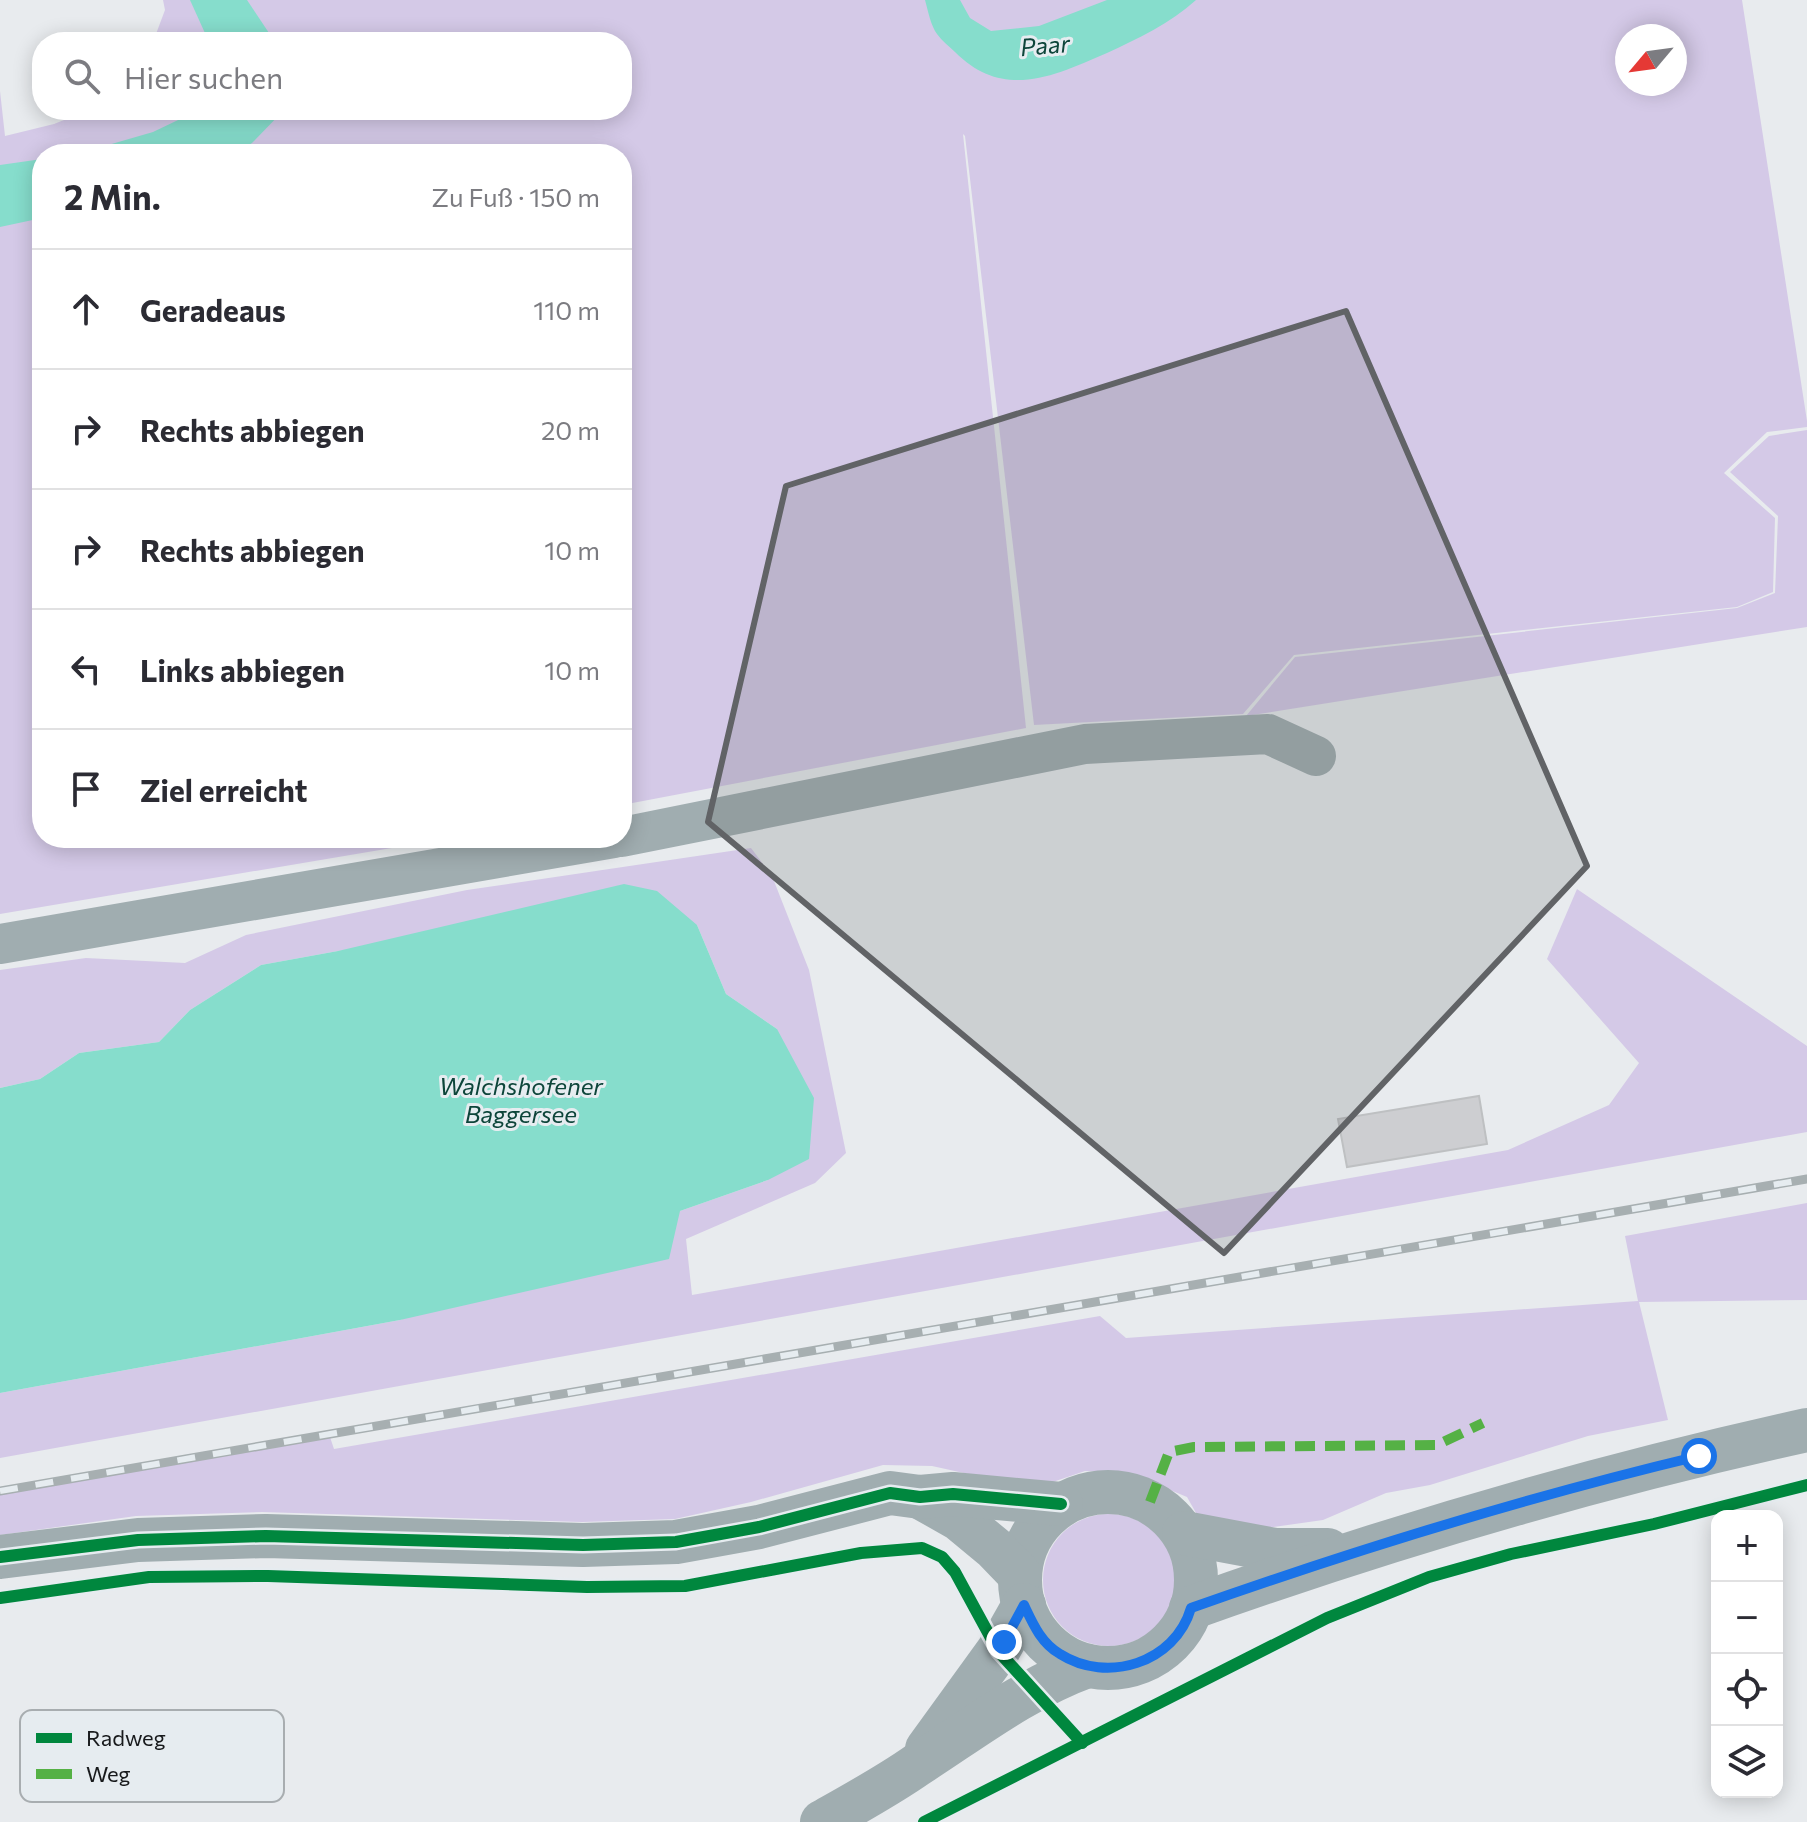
<!DOCTYPE html>
<html lang="de">
<meta charset="utf-8">
<style>
body{margin:0;font-family:Commissioner,sans-serif;background:#f2f2f3;color:#2b2b33}
.controls{position:absolute;right:24px;bottom:24px;display:grid;overflow:hidden;border-radius:16px;box-shadow:0 4px 20px #0003}
.controls button{width:72px;height:72px;display:grid;place-items:center;padding:0;border:0;border-bottom:2px solid #e1e1e2;background:#fff;color:#2b2b33;font:40px sans-serif}
.compass{position:absolute;left:1615px;top:24px;width:72px;height:72px;border-radius:50%;background:#fff;box-shadow:0 4px 20px #0003;rotate:241deg}
.stop{position:absolute;width:24px;height:24px;margin:-18px;border:6px solid #1a73e8;border-radius:50%;background:#fff}
.stop.end{background:#1a73e8;border-color:#fff;box-shadow:0 2px 8px #0008}
.list{margin:0;padding:0;list-style:none}
h2{display:flex;justify-content:space-between;align-items:center;height:104px;margin:0;padding:0 32px;font-size:34px}
h2 small{font-size:26px;font-weight:400;color:#7c7c81}
.list li{display:grid;grid-template-columns:52px 1fr auto;gap:24px;align-items:center;box-sizing:border-box;height:120px;padding:0 32px;border-top:2px solid #e1e1e2}
.list b{display:block;font-size:30px;white-space:nowrap}
.list em{font-size:26px;font-style:normal;color:#7c7c81}
.icon{flex:none;width:44px;height:44px;fill:none;stroke:currentColor;stroke-width:2;stroke-linecap:round;stroke-linejoin:round}
.map{position:relative;flex:none;width:1807px;height:1822px;overflow:hidden}
.search{position:absolute;background:#fff;box-shadow:0 4px 20px #0003;left:32px;top:32px;width:600px;height:88px;display:flex;align-items:center;gap:20px;box-sizing:border-box;padding:0 28px;border-radius:32px;color:#7c7c81;font-size:30px}
.panel{position:absolute;background:#fff;box-shadow:0 4px 20px #0003;left:32px;top:144px;width:600px;height:704px;border-radius:32px}
.map>svg:first-child{display:block}
.green{fill:#d4c9e7;fill-rule:evenodd}
.water{fill:#86ddcc}
.building{fill:#cdced1;stroke:#bec0c2;stroke-width:2}
.lines{fill:none;stroke-linecap:round;stroke-linejoin:round}
.minor{stroke:#a0adb0;stroke-width:40}
.tertiary{stroke:#a0adb0;stroke-width:44}
.rail-casing{stroke:#a7afb1;stroke-width:9}
.rail{stroke:#e6ecf0;stroke-width:6;stroke-dasharray:18;stroke-linecap:butt}
.quiet{stroke:#55b145;stroke-width:10;stroke-dasharray:20 10;stroke-linecap:butt}
.cycleway-casing{stroke:#e6ecf0;stroke-width:17}
.cycleway{stroke:#00873e;stroke-width:12}
.route{stroke:#1a73e8;stroke-width:10}
.marked{fill:#616366;fill-opacity:0.2;stroke:#616366;stroke-width:6;stroke-linejoin:round}
.labels{text-anchor:middle;stroke-width:6;stroke-linejoin:round;paint-order:stroke}
.water-label{font-size:24px;font-style:italic;fill:#0d453a;stroke:#e6ecf0}
.key{fill:#e6ecf0;stroke:#a8adb0;stroke-width:2}
.key-label{font-size:22px;fill:#181a1c}
</style>
<div class="map">
<svg width="1807" height="1822" viewBox="0 0 1807 1822">
<rect width="100%" height="100%" fill="#e8ebee"/>
<g class="green">
<path d="M163 0H1742L1807 421V427L1767 432 1724 473 1775 518 1773 592 1737 607 1294 655 1243 714 1034 725 965 136 963 134 1026 728 622 805V154H42V838H451L0 914V91L5 136 54 124 89 110H622V42H153L165 10ZM1627 36H1675V84H1627Z"/>
<path d="M1807 430V627L1246 716 1295 657 1737 608 1775 593 1778 516 1730 472 1769 436Z"/>
<path d="M751 848 772 876 809 970 846 1153 815 1183 686 1239 692 1295 1508 1150 1609 1105 1639 1063 1547 959 1577 889 1807 1046V1132L0 1458V1393L400 1320 680 1211 768 1180 777 1029 726 994 697 925 338 951 261 965 190 1010 159 1042 79 1053 40 1079 0 1088V970L86 958 185 963 246 935 467 890Z"/>
<path d="M1807 1203V1300L1639 1302 1668 1420 1588 1436 1430 1485 1386 1493 1323 1520 1224 1534 1200 1520 1187 1497 1129 1473 1085 1471 1047 1484 982 1477 932 1466 883 1465 751 1502 675 1519 582 1522 262 1512 136 1516 0 1535V1491L329 1434 334 1449 1100 1316 1126 1338 1638 1301 1625 1236Z"/>
<circle cx="1109" cy="1580" r="66"/>
</g>
<g class="water">
<path d="M190 0H247L275 42H209Z"/>
<path d="M925 0H960L970 18 991 31 1039 26 1107 0H1196C1171 23 1137 39 1107 53 1052 77 1003 100 955 52 949 46 942 41 937 34 931 26 928 11 925 0Z"/>
<path d="M199 110H284L252 143 235 154H77L153 132Z"/>
<path d="M42 159V218L0 227V165Z"/>
<path d="M624 884 657 891 697 925 726 994 777 1029 814 1098 809 1159 768 1180 680 1211 669 1259 400 1320 0 1393V1088L40 1079 79 1053 159 1042 190 1010 261 965 338 951Z"/>
</g>
<path class="building" d="M1479 1096 1487 1144 1347 1167 1338 1119Z"/>
<g class="lines">
<g class="minor">
<path d="M622 837 1085 744 1268 734 1316 756"/>
<path d="M0 944 614 838"/>
</g>
<g class="tertiary">
<circle cx="1108" cy="1580" r="88"/>
<path d="M920 1497 959 1519 994 1548 1020 1575"/>
<path d="M1184 1533 1275 1550H1328"/>
<path d="M0 1557 138 1540 266 1536 583 1545 676 1542 759 1527 890 1493 920 1497 953 1494 1061 1504"/>
<path d="M1191 1608C1393 1536 1598 1476 1807 1430"/>
<path d="M927 1749 998 1651 1024 1605"/>
<path d="M822 1822C854 1804 887 1786 917 1765 973 1729 1024 1689 1087 1666"/>
</g>
<defs>
<path id="rail" d="M0 1491 1807 1179"/>
</defs>
<use href="#rail" class="rail-casing"/>
<use href="#rail" class="rail"/>
<path class="quiet" d="M1150 1502 1169 1452 1194 1447 1437 1445 1483 1423"/>
<defs>
<g id="cycleway">
<path d="M0 1557 138 1540 266 1536 583 1545 676 1542 759 1527 890 1493 920 1497 953 1494 1061 1504"/>
<path d="M0 1598 149 1577 268 1576 587 1587 685 1586 861 1553 922 1548 942 1557 955 1572 998 1651 1082 1743"/>
<path d="M924 1822 1327 1618 1429 1577 1511 1554 1654 1524 1807 1485"/>
</g>
</defs>
<use href="#cycleway" class="cycleway-casing"/>
<use href="#cycleway" class="cycleway"/>
</g>
<g class="lines">
<path class="route" d="M1004 1642 1024 1605C1033 1624 1041 1643 1060 1654 1107 1684 1175 1663 1191 1608 1358 1549 1527 1497 1699 1456"/>
</g>
<path class="marked" d="M1346 311 1587 866 1224 1253 708 822 786 486Z"/>
<g class="labels">
<g class="water-label">
<text transform="translate(1045 46) rotate(-5)" y="8">Paar</text>
<text x="521" y="1095">Walchshofener<tspan x="521" dy="28">Baggersee</tspan></text>
</g>
</g>
<rect x="20" y="1710" width="264" height="92" rx="12" class="key"/>
<rect x="36" y="1733" width="36" height="10" fill="#00873e"/>
<rect x="36" y="1769" width="36" height="10" fill="#55b145"/>
<g class="key-label">
<text x="86" y="1746">Radweg</text>
<text x="86" y="1782">Weg</text>
</g>
</svg>
<div class="controls">
<button>+</button>
<button>−</button>
<button><svg class="icon" aria-label="locate" viewBox="0 0 24 24"><circle cx="12" cy="12" r="6"/><path d="M12 2v4M12 18v4M2 12h4M18 12h4"/></svg></button>
<button><svg class="icon" aria-label="layers" viewBox="0 0 24 24"><path d="M12 4l9 5-9 5-9-5zM3 14l9 5 9-5"/></svg></button>
</div>
<svg class="compass" viewBox="-18 -18 36 36"><path d="M0-13l5 13h-10z" fill="#e53935"/><path d="M0 13l5-13h-10z" fill="#7c7c81"/></svg>
<div class="stop" style="left:1699px;top:1456px"></div>
<div class="stop end" style="left:1004px;top:1642px"></div>
<div class="search"><svg class="icon" aria-label="search" viewBox="0 0 24 24"><circle cx="10" cy="10" r="6"/><path d="M15 15l6 6"/></svg>Hier suchen</div>
<section class="panel">
<h2>2 Min.<small>Zu Fuß · 150 m</small></h2>
<ul class="list">
<li><svg class="icon" aria-label="ahead" viewBox="0 0 24 24"><path d="M12 20V5M6 11l6-6 6 6"/></svg><div><b>Geradeaus</b></div><em>110 m</em></li>
<li><svg class="icon" aria-label="right" viewBox="0 0 24 24"><path d="M7 20v-9h11M14 6l5 5-5 5"/></svg><div><b>Rechts abbiegen</b></div><em>20 m</em></li>
<li><svg class="icon" aria-label="right" viewBox="0 0 24 24"><path d="M7 20v-9h11M14 6l5 5-5 5"/></svg><div><b>Rechts abbiegen</b></div><em>10 m</em></li>
<li><svg class="icon" aria-label="left" viewBox="0 0 24 24"><path d="M17 20v-9H6M10 6l-5 5 5 5"/></svg><div><b>Links abbiegen</b></div><em>10 m</em></li>
<li><svg class="icon" aria-label="arrive" viewBox="0 0 24 24"><path d="M6 21V4h12l-3 4 3 4H6"/></svg><div><b>Ziel erreicht</b></div></li>
</ul>
</section>
</div>
